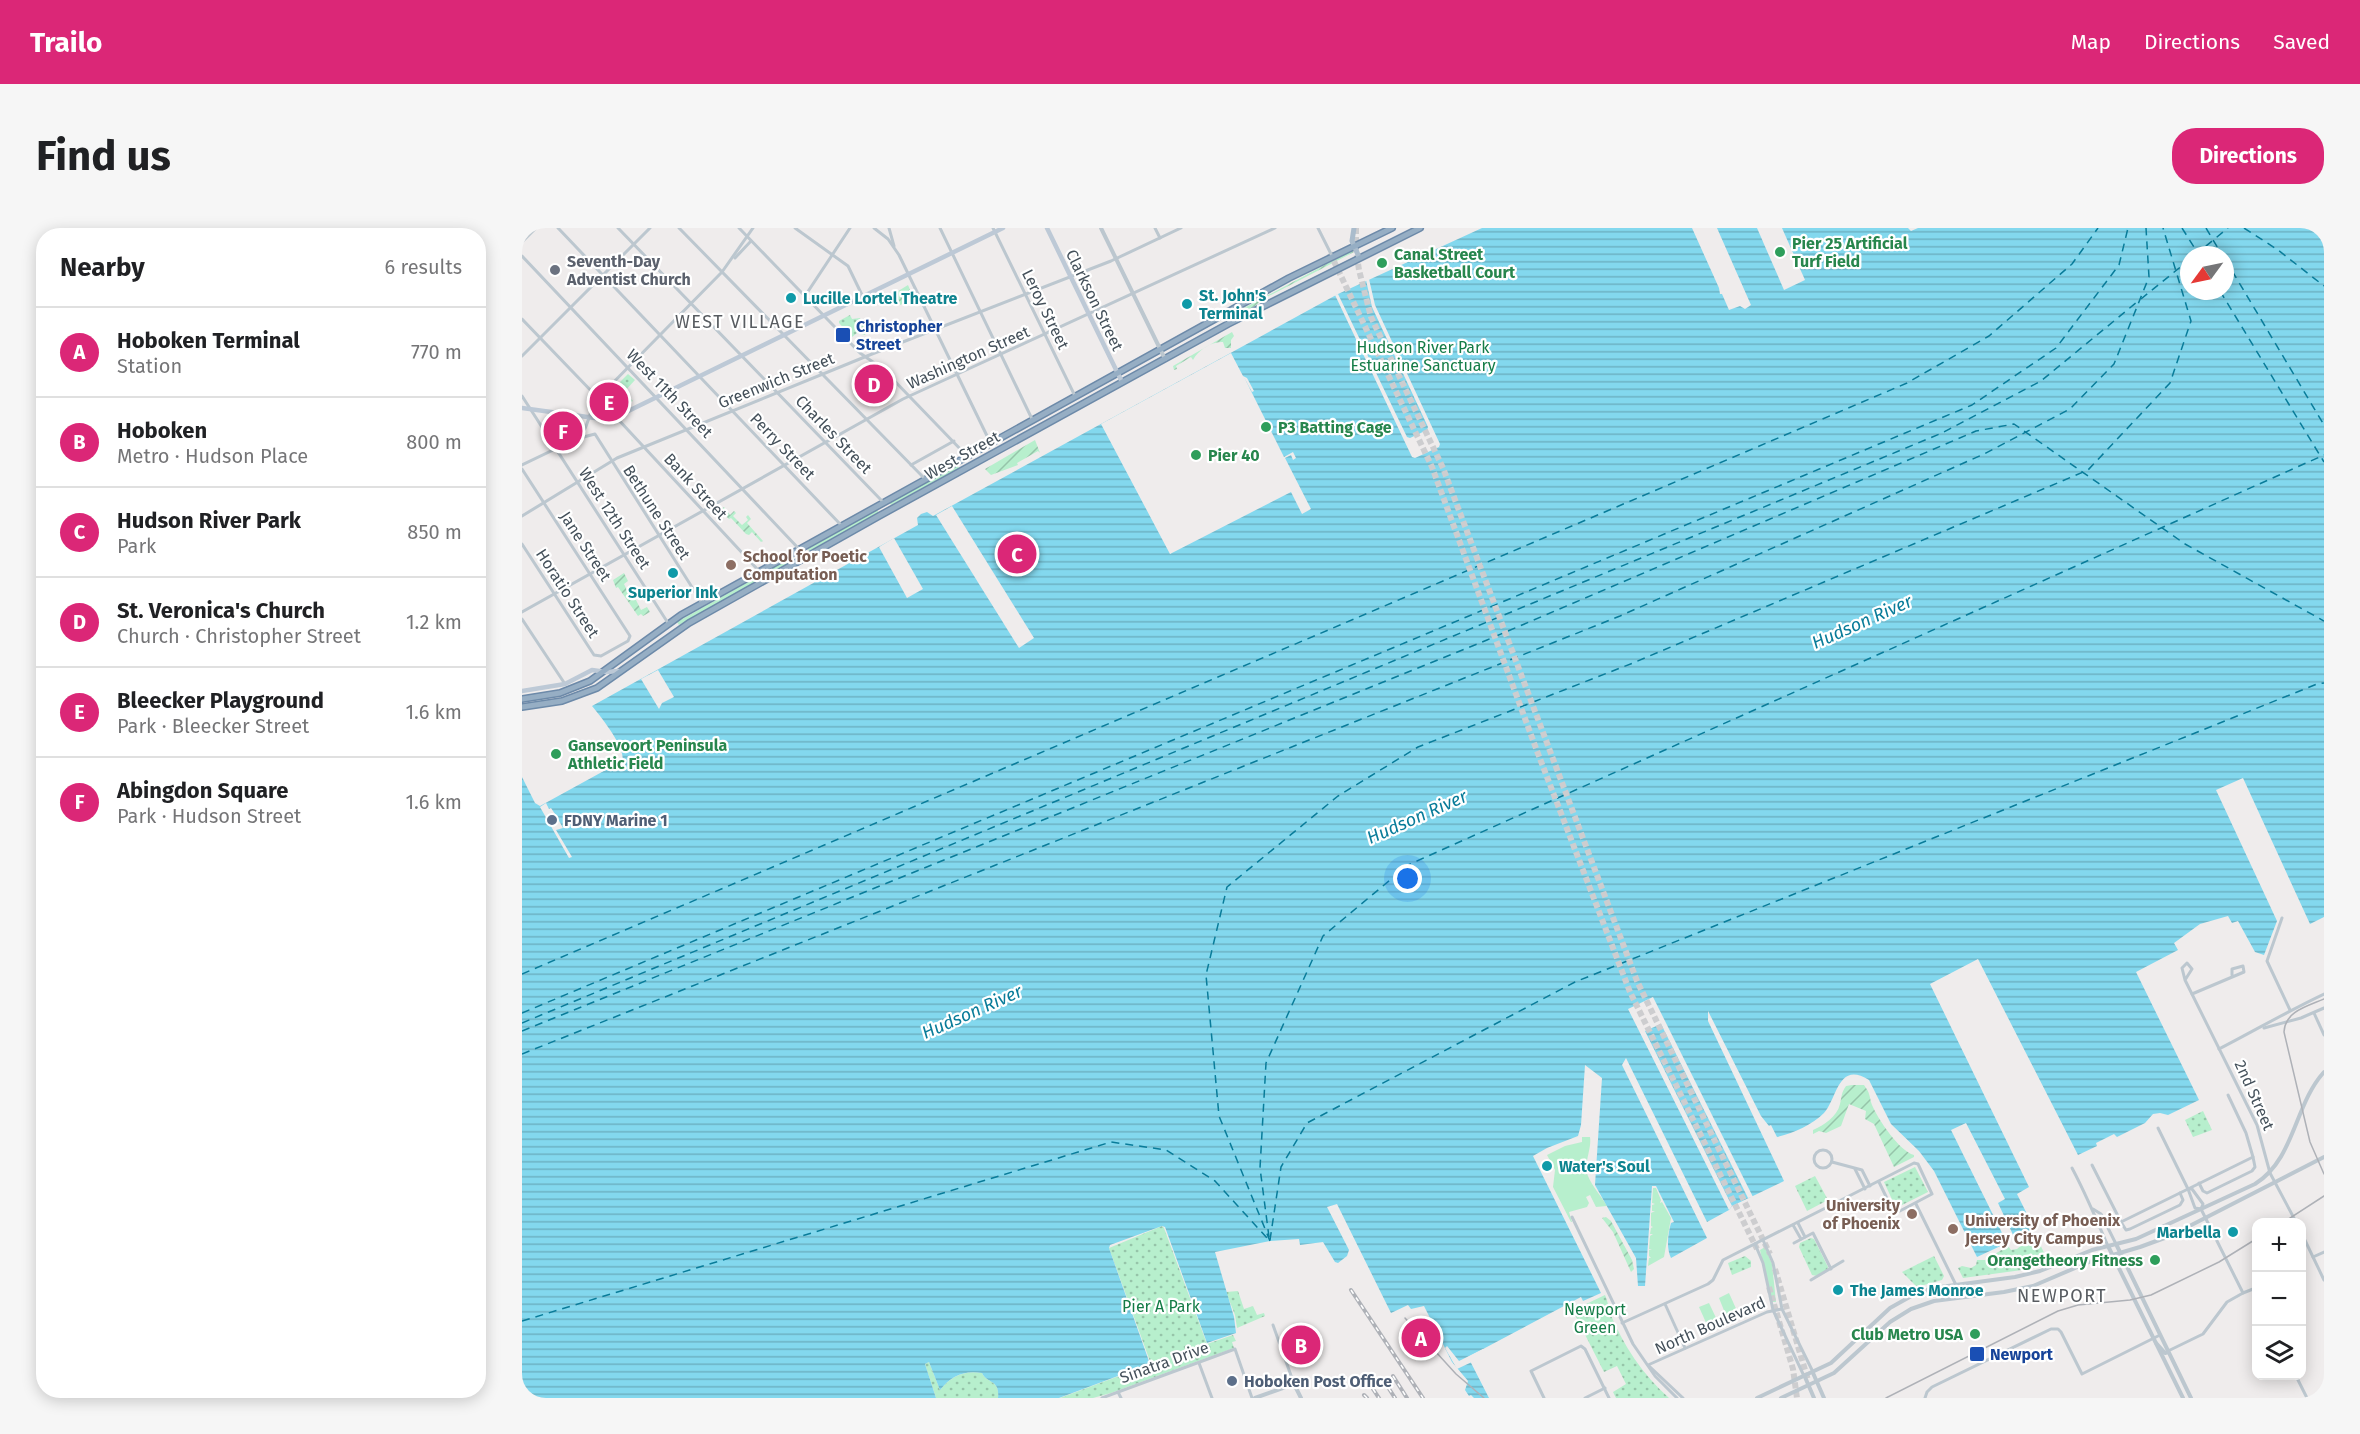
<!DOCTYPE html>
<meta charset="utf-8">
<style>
body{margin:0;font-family:"Fira Sans",sans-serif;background:#f6f6f6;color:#202124}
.controls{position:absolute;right:18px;bottom:18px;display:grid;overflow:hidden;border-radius:12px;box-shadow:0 3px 15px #0003}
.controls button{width:54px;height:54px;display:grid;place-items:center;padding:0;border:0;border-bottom:2px solid #e0e0e0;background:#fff;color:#202124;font:30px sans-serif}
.compass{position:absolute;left:1658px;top:18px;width:54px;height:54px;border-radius:50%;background:#fff;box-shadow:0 3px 15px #0003;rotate:237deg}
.you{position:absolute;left:886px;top:651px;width:21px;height:21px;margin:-15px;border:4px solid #fff;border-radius:50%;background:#1a73e8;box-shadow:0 0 0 9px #1a73e833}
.badge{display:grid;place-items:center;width:39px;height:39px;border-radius:50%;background:#db2777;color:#fff;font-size:20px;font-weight:700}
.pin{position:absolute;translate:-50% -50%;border:3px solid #fff;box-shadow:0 2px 6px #0006}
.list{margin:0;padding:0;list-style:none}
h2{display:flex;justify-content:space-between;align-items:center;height:78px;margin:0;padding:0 24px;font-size:26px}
h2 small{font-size:20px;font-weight:400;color:#757577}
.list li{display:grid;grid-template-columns:39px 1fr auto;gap:18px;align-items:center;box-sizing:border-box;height:90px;padding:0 24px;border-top:2px solid #e0e0e0}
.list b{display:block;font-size:22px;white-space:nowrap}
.list p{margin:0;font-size:20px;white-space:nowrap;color:#757577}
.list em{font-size:20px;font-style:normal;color:#757577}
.icon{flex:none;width:33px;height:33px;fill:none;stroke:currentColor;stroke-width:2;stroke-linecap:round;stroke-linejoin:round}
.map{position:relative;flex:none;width:1802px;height:1170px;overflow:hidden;border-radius:24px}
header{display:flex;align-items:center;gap:36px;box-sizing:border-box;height:84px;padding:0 30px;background:#db2777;color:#fff}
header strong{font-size:28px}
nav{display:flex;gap:33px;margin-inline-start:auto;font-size:21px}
.intro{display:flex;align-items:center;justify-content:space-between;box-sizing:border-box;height:144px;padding:0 36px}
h1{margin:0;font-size:42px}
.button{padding:15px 27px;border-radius:24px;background:#db2777;color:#fff;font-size:21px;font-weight:700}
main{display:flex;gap:36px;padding:0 36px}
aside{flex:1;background:#fff;border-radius:24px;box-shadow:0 3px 15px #0003}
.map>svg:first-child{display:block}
.grass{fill:#b7efcd}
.park{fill:url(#park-dots)}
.garden{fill:url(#garden-furrows)}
.water{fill:url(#water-rules);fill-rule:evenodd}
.pier{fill:#efecec}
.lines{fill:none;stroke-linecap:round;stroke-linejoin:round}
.ferry{stroke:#097c9a;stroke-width:1.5;stroke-dasharray:8 6;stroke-linecap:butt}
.motorway-tunnel{stroke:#cdcdcf;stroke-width:6;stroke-dasharray:6 3;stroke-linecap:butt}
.trunk-casing{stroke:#6d8aa9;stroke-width:8}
.minor{stroke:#bcc7cf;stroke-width:3}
.tertiary{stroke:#bcc7cf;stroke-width:4}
.secondary{stroke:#bdc9d6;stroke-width:4.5}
.primary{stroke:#aabccc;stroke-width:5}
.trunk{stroke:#96aec4;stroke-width:5}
.tram{stroke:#aeb1b7;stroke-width:1.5}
.rail-casing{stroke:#aeb1b7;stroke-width:4}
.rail{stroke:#fff;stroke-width:1.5;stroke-dasharray:4.5;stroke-linecap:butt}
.leisure-dot{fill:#2e9e5b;stroke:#fff;stroke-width:2}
.worship-dot{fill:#6b7280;stroke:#fff;stroke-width:2}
.culture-dot{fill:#0f9aa8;stroke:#fff;stroke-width:2}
.transit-dot{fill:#1a4fb4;stroke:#fff;stroke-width:2}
.education-dot{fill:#8d6e63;stroke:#fff;stroke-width:2}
.service-dot{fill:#5c6f8a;stroke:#fff;stroke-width:2}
.labels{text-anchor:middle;stroke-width:4.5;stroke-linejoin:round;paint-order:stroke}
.leisure-label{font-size:16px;font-weight:bold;fill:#27864d;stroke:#fff;text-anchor:start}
.worship-label{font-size:16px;font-weight:bold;fill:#5b616d;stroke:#fff;text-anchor:start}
.culture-label{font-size:16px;font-weight:bold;fill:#0d838f;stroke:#fff;text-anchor:start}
.street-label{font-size:16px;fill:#44505a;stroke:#fff}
.transit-label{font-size:16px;font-weight:bold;fill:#164399;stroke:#fff;text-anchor:start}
.park-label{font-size:16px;fill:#147c47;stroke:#fff}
.education-label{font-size:16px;font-weight:bold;fill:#785e54;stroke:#fff;text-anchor:start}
.service-label{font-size:16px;font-weight:bold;fill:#4e5e75;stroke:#fff;text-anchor:start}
.neighbourhood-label{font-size:18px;letter-spacing:1.5px;fill:#585c61;stroke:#fff}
.water-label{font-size:18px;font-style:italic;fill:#097c9a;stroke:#fff}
</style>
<header>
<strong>Trailo</strong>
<nav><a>Map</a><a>Directions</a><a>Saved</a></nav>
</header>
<div class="intro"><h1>Find us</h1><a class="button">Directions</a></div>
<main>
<aside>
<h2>Nearby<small>6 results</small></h2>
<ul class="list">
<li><span class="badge">A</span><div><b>Hoboken Terminal</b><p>Station</p></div><em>770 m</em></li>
<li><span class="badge">B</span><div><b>Hoboken</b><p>Metro · Hudson Place</p></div><em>800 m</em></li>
<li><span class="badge">C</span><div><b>Hudson River Park</b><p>Park</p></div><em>850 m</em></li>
<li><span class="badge">D</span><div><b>St. Veronica's Church</b><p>Church · Christopher Street</p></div><em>1.2 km</em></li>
<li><span class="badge">E</span><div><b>Bleecker Playground</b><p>Park · Bleecker Street</p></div><em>1.6 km</em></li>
<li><span class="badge">F</span><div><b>Abingdon Square</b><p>Park · Hudson Street</p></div><em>1.6 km</em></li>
</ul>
</aside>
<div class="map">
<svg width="1802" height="1170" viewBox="0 0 1802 1170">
<defs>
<pattern id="park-dots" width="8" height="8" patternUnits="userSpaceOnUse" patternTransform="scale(1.5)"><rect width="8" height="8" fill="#b7efcd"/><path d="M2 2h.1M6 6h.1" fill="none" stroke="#96c4a9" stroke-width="1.8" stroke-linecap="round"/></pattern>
<pattern id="garden-furrows" width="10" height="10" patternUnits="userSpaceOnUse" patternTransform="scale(1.5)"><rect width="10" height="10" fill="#b7efcd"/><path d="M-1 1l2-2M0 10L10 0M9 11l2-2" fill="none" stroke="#96c4a9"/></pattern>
<pattern id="water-rules" width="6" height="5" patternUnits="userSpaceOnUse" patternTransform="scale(1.5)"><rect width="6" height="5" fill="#83d8ee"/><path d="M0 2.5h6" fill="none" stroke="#6db2c4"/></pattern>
</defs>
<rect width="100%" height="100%" fill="#efecec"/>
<g class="grass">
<path d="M435 237 437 240 369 277 367 274Z"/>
<path d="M355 282 357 285 287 323 286 321Z"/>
<path d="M271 329 273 332 157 397 155 394Z"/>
<path d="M1060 909H1068C1070 921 1061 936 1066 948 1070 958 1079 968 1085 978L1074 979 1068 967 1064 969 1067 975 1065 979 1047 984 1050 994H1049L1031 959 1033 942 1025 927 1043 918 1060 914Z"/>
<path d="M1131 960H1134L1139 972 1138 975 1140 974 1149 990 1142 1029 1126 1038 1127 1030H1129L1127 1028V1022H1130L1127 1021 1128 1008 1131 1006H1128L1129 1000 1131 999 1129 998V985L1133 983H1130V977L1133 976 1130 975Z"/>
<path d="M1243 1019 1250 1036 1254 1074H1250L1238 1022Z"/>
<path d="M1207 1065 1216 1085 1205 1090 1197 1070Z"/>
<path d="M1187 1075 1196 1094 1186 1099 1177 1079Z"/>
</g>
<g class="park">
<path d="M328 87 330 91 338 90 342 98H344L346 101 343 107 335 105 330 109 317 95V93Z"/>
<path d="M106 146 113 152 102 164 111 173 84 185H74V178Z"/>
<path d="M24 193 57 197 58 200 35 212Z"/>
<path d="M1681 883 1690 902 1671 909 1663 892Z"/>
<path d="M1393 939 1406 964 1374 980 1362 954Z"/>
<path d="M1293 948 1306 972 1285 983 1273 958Z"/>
<path d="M640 998 642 1000 685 1116 711 1107 714 1113 710 1114 712 1120 589 1165 571 1170H538L629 1136 587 1020Z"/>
<path d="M1513 1006 1526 1033 1500 1042 1441 1050 1436 1040 1440 1038 1449 1040 1454 1037 1455 1032H1463L1486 1018 1489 1022 1495 1021Z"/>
<path d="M1289 1010 1292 1011 1306 1039 1305 1043 1295 1048 1290 1047 1277 1019 1278 1015Z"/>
<path d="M1223 1028 1229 1033V1039L1210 1047 1206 1035Z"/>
<path d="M1412 1028 1422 1048 1420 1052 1395 1059 1380 1044Z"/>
<path d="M716 1063 722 1081 731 1078 735 1087 742 1085 743 1088 715 1100 713 1087 704 1064Z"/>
<path d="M1083 1067C1086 1073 1086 1079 1088 1085 1101 1117 1121 1147 1147 1170H1094L1091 1164 1104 1156 1095 1138 1082 1144 1049 1079 1056 1076 1060 1078Z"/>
<path d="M407 1134 418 1162C429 1148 443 1142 460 1145 465 1156 478 1151 476 1170H414L403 1136Z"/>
</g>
<g class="garden">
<path d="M831 22 832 24 741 71 733 78 710 91 707 88Z"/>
<path d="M386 57 392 71 378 77 373 65Z"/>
<path d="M710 104 712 108 709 112V120H703L701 114C690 113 676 122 671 132L669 129 654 138 655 141 652 142 651 138Z"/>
<path d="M513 212 518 225 516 223 495 235 496 237 469 247 463 241Z"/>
<path d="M202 279 208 287 212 283 214 285 211 288 220 297 226 292 224 289 226 287 229 291 225 295 241 313 239 314 230 304 227 307 224 306 209 290 207 291 198 282Z"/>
<path d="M102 345 106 353 102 356 105 362H109L119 382 125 379 128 384 121 388 119 386 116 388 96 359 94 360 91 352Z"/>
<path d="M1330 857H1342L1344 860C1348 865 1348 872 1350 877 1356 891 1377 923 1392 927V929L1372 939 1352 896 1343 891 1344 883 1327 876 1319 898 1304 905 1297 903 1291 906V902C1302 897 1315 889 1318 876 1320 868 1319 865 1324 858Z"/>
<path d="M1084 989 1089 993 1110 1032 1112 1041 1109 1044 1091 1004 1080 990Z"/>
</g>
<path class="water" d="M960 0H1386L1389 3 1396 0H1802V689L1788 696 1721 550 1694 562 1755 693 1742 727 1733 724 1716 693 1710 695 1706 688 1678 696 1652 715 1656 722 1614 744 1677 872 1646 887 1638 885 1631 886 1623 895 1595 909 1592 906 1574 915 1575 918 1556 927 1456 731 1408 756 1507 959 1495 966 1513 1002 1493 1011 1476 975 1483 971 1444 895 1429 902 1485 1015 1455 1029 1412 943 1397 923 1369 896 1347 852C1316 832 1315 871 1302 885 1290 897 1272 905 1255 909L1249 897 1247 898 1239 888 1186 783V793L1262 953 1210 978 1207 982 1185 994 1104 830 1100 837 1185 1010 1149 1030C1144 1019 1146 1006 1149 995L1152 994 1134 958H1130L1123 1058H1116L1114 1030 1073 957 1080 850 1063 837 1059 897 1056 908 1025 920 1011 928 1079 1065 1061 1073 1059 1069 946 1129 967 1170H952L949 1167 947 1168 943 1162 946 1153 930 1134 902 1078 889 1081 886 1077 869 1085 815 976 805 979 827 1022 825 1028 816 1035 813 1034 801 1014 778 1017 777 1011 748 1013 693 1024 712 1089 714 1105 685 1115 643 999 640 998 588 1017 587 1020 628 1136 537 1170H476C478 1151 465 1156 460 1145 442 1142 429 1148 418 1162L407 1134 403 1136 414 1170H0V549L13 575 18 578 100 533C105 521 79 489 70 478L396 297 395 290 399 286 405 284 411 288 816 66ZM1667 27H1703V63H1667Z"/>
<g class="pier">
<path d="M1170 0H1195L1229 77 1223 81 1218 78 1207 82 1200 66H1198L1197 60Z"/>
<path d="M1235 0H1260L1283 52 1262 62Z"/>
<path d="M847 51 853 77 918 216 917 219 893 230 890 229 813 67 816 66 885 209 888 210 905 202 906 199 850 79 844 52Z"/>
<path d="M709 125 721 148 725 150 732 163 730 164 722 149 762 229 771 224 774 230 771 232 769 227 763 230 789 281 780 286 769 264 648 326 579 196Z"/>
<path d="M430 278 512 410 497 420 414 287Z"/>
<path d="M372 310 401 361 385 370 357 319Z"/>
<path d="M136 442 152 469 140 475 137 481 119 451Z"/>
<path d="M24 575 27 581 29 580 35 589 33 590 36 591 41 600 34 602 50 629 47 630 18 579Z"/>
<path d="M1131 769 1231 969 1226 970 1139 796 1123 803 1210 978 1207 982 1106 781Z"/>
<path d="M925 1118 937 1133 961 1121 962 1124 950 1130 952 1133 935 1141 923 1120Z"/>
</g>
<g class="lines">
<g class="ferry">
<path d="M1660 0 1677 27"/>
<path d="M1684 0 1700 27"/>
<path d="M1722 0 1756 22 1802 58"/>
<path d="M1673 27 1706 0"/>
<path d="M1703 31 1802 197"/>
<path d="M1698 63 1802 234"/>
<path d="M1619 71 1667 32"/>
<path d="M0 746 1385 155 1467 108 1550 36 1576 0"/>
<path d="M0 785 1450 177 1534 120 1597 37 1606 0"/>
<path d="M0 795 1420 205 1519 153 1615 74"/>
<path d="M0 803 965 412 1454 203 1492 196 1663 316 1802 393"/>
<path d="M0 826 1098 388 1462 226 1548 181 1592 136 1627 49 1624 0"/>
<path d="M747 1009 738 940 744 835 801 708 886 637 1802 227"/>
<path d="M748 1012 759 939 785 895 1053 754 1795 456 1802 455"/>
<path d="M748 1013 697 888 684 747 705 659 816 568 896 519 1111 435 1566 242 1648 155 1669 93 1641 0"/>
<path d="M0 1093 589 914 644 922 693 953 745 1010"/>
</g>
<g class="motorway-tunnel">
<path d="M834 0V22L837 42 849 89 921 240 1115 753 1248 1026"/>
<path d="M808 25 910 239 1015 523 1108 764 1235 1021"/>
<path d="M1253 1041 1286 1152"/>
<path d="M1247 1059 1271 1141 1275 1170"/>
</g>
<defs>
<g id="trunk">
<path d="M0 471 38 465 68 453 159 387 767 50 870 0"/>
<path d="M0 479 40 473 75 460 167 395 357 288 706 96 898 0"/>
</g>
</defs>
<use href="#trunk" class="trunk-casing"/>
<g class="minor">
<path d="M36 0 319 297"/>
<path d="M96 0 361 274"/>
<path d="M157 0 402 250"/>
<path d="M217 0 338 125 361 141 444 227"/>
<path d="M273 0 326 38 341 69"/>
<path d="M352 0 366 11 377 27 468 214"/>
<path d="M367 0 372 18"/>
<path d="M418 0 510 191"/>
<path d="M471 0 553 168"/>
<path d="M633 0 638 10"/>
<path d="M796 0 810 28"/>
<path d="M0 14 14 0"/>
<path d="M0 28 277 321"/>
<path d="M213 30 229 13"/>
<path d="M283 68 328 0"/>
<path d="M0 91 76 170"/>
<path d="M0 128 128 0"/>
<path d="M0 168 146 395"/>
<path d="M94 189 237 343"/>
<path d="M56 210C68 199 66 182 76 170L200 44 231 0"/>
<path d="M0 237 54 211 73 206 180 375"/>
<path d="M389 237 432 213"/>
<path d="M0 241 108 408 106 413 79 428 72 427 0 316"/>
<path d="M0 288 95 230 350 126 589 33 659 0"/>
<path d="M0 384 381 171 753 0"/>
<path d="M0 391 43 456"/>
<path d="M1760 690 1745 733 1768 782"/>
<path d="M1663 752 1670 741 1665 735 1660 740 1663 752 1735 897 1748 945 1774 994"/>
<path d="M1670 766 1722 744 1721 738 1710 741V747"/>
<path d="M1792 785 1802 807"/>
<path d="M1742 800 1779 790 1802 780"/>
<path d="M1697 821C1732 803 1766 783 1802 766"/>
<path d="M1636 900 1666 961 1673 980 1679 981"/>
<circle cx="1301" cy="931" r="9"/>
<path d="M1310 934 1340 942 1348 958"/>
<path d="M1570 937 1599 994 1731 929 1724 905 1706 867"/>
<path d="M1550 940C1564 966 1574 991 1586 1018"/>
<path d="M1333 941 1343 961"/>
<path d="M1677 955 1681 963 1685 965 1730 943 1733 939 1731 929"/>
<path d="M1667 961H1670L1681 976 1679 981 1721 1065 1731 1061 1734 1065"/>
<path d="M1394 976 1434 1057"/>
<path d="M1571 981 1579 986 1594 1016"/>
<path d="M1050 989 1111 1116 1133 1148 1155 1170"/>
<path d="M1599 994 1604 1002 1608 1001 1658 977 1661 972 1658 965"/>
<path d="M1276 995 1283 1009"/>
<path d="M1271 997 1279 1011"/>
<path d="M1780 1006 1802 1052"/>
<path d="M1241 1012 1251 1035 1260 1081 1291 1144"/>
<path d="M1272 1015 1291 1005 1309 1041"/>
<path d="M1233 1016 1241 1035 1251 1082 1282 1148"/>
<path d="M1791 1029 1802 1024"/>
<path d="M1289 1052 1321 1033"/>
<path d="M1143 1076 1163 1120"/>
<path d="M1100 1095 1186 1056 1191 1052 1201 1032 1392 935 1396 936 1410 966 1374 985H1372L1357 954"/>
<path d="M751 1097 772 1156"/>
<path d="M1646 1123 1681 1106 1705 1074 1721 1065"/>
<path d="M677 1135 690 1170"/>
<path d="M1126 1137 1245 1084 1260 1081"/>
<path d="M1127 1138 1161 1170"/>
<path d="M1774 1148 1785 1170"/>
<path d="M596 1164 599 1170"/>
<path d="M580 1170 713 1121 730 1170"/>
<path d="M1022 1170 1009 1143 1059 1118 1063 1121 1087 1170"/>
<path d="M1063 1170 1083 1160"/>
<path d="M1403 1170 1405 1164 1410 1159 1529 1101H1536L1539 1104 1560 1146 1638 1107"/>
</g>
<g class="tertiary">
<path d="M579 0 643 131"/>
<path d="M1594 1016 1669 1170"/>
<path d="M1586 1018 1661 1170"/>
<path d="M1634 1115 1643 1125 1646 1124"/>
<path d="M1291 1145 1302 1170"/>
<path d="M1283 1149 1292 1170"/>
<path d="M733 1170 772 1156 779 1170"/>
<path d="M1235 1170 1309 1135 1368 1080 1393 1066 1411 1060 1493 1049 1518 1043 1570 1022 1614 1011 1733 956C1773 931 1772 877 1802 844"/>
<path d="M1259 1170 1312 1145 1368 1094 1389 1081 1412 1073 1482 1064 1511 1058 1567 1034 1618 1019 1648 1008 1802 929"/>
</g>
<g class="secondary">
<path d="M525 0 600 154"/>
<path d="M0 180 80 191 94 189 481 0"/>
<path d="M0 463 43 456 70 442 84 444 97 443"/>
</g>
<path class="primary" d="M832 0 830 13 837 29"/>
<use href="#trunk" class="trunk"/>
<g class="tram">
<path d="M1802 771C1786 778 1763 783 1762 804L1788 914 1802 946"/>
<path d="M1762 994 1802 968"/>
<path d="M883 1090 934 1146 962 1170"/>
<path d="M1364 1170 1536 1083 1556 1077 1608 1072 1629 1067 1697 1034 1734 1011"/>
</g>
<defs>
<g id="rail">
<path d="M829 1062 901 1170"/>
<path d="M871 1148 885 1170"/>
<path d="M862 1153 873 1170"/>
<path d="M851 1161 857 1170"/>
<path d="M842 1167 845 1170"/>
</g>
</defs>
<use href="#rail" class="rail-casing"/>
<use href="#rail" class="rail"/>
</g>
<g class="leisure-dot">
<circle cx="1258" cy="24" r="6"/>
<circle cx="860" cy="35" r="6"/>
<circle cx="744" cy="199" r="6"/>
<circle cx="674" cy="227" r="6"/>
<circle cx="34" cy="526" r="6"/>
<circle cx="1633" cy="1032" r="6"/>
<circle cx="1453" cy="1106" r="6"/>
</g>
<circle class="worship-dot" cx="33" cy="42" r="6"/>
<g class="culture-dot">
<circle cx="269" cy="70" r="6"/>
<circle cx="665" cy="76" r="6"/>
<circle cx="151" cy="345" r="6"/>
<circle cx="1025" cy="938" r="6"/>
<circle cx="1711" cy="1004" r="6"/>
<circle cx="1316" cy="1062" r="6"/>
</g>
<g class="transit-dot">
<rect x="313" y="99" width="16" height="16" rx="3"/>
<rect x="1447" y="1118" width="16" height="16" rx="3"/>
</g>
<g class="education-dot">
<circle cx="209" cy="337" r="6"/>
<circle cx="1390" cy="986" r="6"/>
<circle cx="1431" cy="1001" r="6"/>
</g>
<g class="service-dot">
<circle cx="30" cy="592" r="6"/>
<circle cx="710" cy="1153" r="6"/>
</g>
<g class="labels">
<g class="leisure-label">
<text x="1270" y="21">Pier 25 Artificial<tspan x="1270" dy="18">Turf Field</tspan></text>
<text x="872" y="32">Canal Street<tspan x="872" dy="18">Basketball Court</tspan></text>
<text x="756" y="205">P3 Batting Cage</text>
<text x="686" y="233">Pier 40</text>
<text x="46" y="523">Gansevoort Peninsula<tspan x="46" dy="18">Athletic Field</tspan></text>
<text x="1621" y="1038" text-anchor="end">Orangetheory Fitness</text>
<text x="1441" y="1112" text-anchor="end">Club Metro USA</text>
</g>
<g class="worship-label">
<text x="45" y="39">Seventh-Day<tspan x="45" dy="18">Adventist Church</tspan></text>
</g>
<g class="culture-label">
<text x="677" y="73">St. John's<tspan x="677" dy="18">Terminal</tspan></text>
<text x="281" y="76">Lucille Lortel Theatre</text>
<text x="151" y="370" text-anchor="middle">Superior Ink</text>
<text x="1037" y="944">Water's Soul</text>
<text x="1699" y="1010" text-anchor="end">Marbella</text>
<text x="1328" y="1068">The James Monroe</text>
</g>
<g class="street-label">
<text transform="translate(573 72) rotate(64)" y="6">Clarkson Street</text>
<text transform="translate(524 81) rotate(64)" y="6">Leroy Street</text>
<text transform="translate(446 129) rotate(-24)" y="6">Washington Street</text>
<text transform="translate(254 152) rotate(-22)" y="6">Greenwich Street</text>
<text transform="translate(148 165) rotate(46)" y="6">West 11th Street</text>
<text transform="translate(312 206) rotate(46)" y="6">Charles Street</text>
<text transform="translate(261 218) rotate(46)" y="6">Perry Street</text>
<text transform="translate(440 227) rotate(-29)" y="6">West Street</text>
<text transform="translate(174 258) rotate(47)" y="6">Bank Street</text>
<text transform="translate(135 284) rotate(57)" y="6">Bethune Street</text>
<text transform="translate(93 290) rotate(57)" y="6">West 12th Street</text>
<text transform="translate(64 318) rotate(57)" y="6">Jane Street</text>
<text transform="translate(46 365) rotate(57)" y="6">Horatio Street</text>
<text transform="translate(1733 867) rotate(66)" y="6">2nd Street</text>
<text transform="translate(1188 1097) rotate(-24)" y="6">North Boulevard</text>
<text transform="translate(642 1134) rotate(-20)" y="6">Sinatra Drive</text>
</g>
<g class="transit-label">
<text x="334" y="104">Christopher<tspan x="334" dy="18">Street</tspan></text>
<text x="1468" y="1132">Newport</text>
</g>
<g class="park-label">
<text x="901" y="125">Hudson River Park<tspan x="901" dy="18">Estuarine Sanctuary</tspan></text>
<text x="639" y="1084">Pier A Park</text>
<text x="1073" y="1087">Newport<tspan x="1073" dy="18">Green</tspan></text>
</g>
<g class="education-label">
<text x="221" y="334">School for Poetic<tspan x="221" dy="18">Computation</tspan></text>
<text x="1378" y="983" text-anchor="end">University<tspan x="1378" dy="18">of Phoenix</tspan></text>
<text x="1443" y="998">University of Phoenix<tspan x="1443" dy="18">Jersey City Campus</tspan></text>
</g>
<g class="service-label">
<text x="42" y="598">FDNY Marine 1</text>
<text x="722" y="1159">Hoboken Post Office</text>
</g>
<g class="neighbourhood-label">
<text x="218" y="100">WEST VILLAGE</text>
<text x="1540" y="1074">NEWPORT</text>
</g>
<g class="water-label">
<text transform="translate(1340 394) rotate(-24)" y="6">Hudson River</text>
<text transform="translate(895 589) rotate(-24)" y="6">Hudson River</text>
<text transform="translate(450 784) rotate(-24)" y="6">Hudson River</text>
</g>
</g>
</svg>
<div class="controls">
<button>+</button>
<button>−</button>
<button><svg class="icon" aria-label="layers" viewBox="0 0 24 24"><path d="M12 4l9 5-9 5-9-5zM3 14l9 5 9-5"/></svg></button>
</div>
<svg class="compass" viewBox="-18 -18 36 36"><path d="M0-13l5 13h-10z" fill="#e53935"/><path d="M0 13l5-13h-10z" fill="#757577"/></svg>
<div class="you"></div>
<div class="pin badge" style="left:899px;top:1110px">A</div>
<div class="pin badge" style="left:779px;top:1117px">B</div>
<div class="pin badge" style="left:495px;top:326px">C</div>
<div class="pin badge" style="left:352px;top:156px">D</div>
<div class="pin badge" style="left:87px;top:174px">E</div>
<div class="pin badge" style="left:41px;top:203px">F</div>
</div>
</main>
